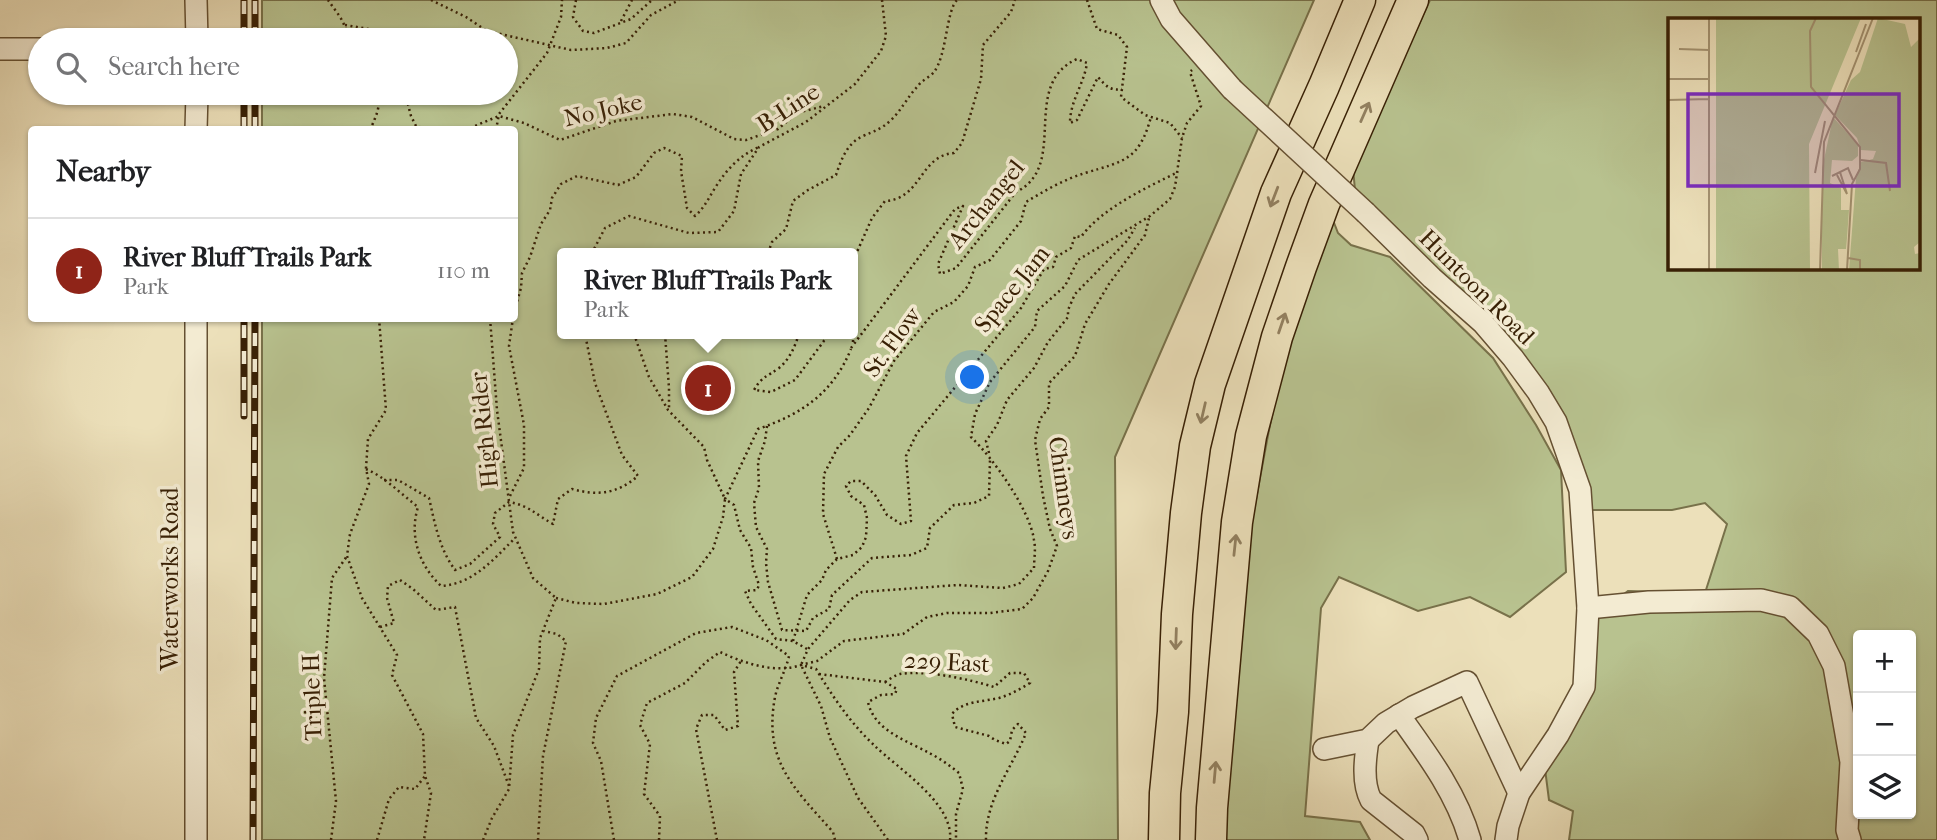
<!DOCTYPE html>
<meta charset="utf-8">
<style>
body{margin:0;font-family:"IM FELL French Canon",serif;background:#f6f6f6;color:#202124}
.controls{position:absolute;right:21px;bottom:21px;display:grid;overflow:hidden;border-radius:7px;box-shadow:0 2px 5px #0004}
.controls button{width:63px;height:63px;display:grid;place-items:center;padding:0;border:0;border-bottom:2px solid #e0e0e0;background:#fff;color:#202124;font:35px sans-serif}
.you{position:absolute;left:973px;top:378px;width:24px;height:24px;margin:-18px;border:5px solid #fff;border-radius:50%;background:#1a73e8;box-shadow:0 0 0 10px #1a73e833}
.badge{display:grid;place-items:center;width:46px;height:46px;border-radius:50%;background:#8f2418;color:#fff;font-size:23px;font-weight:700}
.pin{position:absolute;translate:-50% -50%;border:4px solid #fff;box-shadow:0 2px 7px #0006}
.popup{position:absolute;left:557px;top:248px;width:301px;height:91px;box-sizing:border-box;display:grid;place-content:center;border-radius:7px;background:#fff;filter:drop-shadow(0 2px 5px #0005);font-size:23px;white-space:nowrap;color:#757577}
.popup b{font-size:26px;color:#202124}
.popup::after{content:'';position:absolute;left:50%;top:100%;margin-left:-14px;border:14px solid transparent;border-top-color:#fff}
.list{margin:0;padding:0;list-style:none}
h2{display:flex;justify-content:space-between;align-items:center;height:91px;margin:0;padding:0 28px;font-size:30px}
h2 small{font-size:23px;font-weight:400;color:#757577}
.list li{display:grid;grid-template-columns:46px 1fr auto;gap:21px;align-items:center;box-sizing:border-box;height:105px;padding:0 28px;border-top:2px solid #e0e0e0}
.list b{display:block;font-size:26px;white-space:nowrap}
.list p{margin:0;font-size:23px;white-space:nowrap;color:#757577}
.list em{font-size:23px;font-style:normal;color:#757577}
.icon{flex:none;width:38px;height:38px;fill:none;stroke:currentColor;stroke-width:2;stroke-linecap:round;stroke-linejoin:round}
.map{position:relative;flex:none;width:1937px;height:840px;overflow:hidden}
.search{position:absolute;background:#fff;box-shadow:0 2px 5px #0004;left:28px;top:28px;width:490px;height:77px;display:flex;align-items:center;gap:18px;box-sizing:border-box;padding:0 24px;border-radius:38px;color:#757577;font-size:26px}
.panel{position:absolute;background:#fff;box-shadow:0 2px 5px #0004;left:28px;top:126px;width:490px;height:196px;border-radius:7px}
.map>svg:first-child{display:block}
.green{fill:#b8c28f;stroke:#78714a;stroke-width:2;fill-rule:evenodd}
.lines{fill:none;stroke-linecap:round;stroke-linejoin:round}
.minor-casing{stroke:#655032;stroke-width:24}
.highway-casing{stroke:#382005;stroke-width:33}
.path{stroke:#382005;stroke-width:2.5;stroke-dasharray:2 3.5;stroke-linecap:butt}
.minor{stroke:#f3ebd2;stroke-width:21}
.highway{stroke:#ece0ba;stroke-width:30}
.rail-casing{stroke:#382005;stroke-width:7}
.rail{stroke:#f3ebd2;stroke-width:4.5;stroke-dasharray:13;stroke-linecap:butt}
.minor-bridge-casing{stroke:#655032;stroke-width:24;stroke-linecap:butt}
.minor-bridge{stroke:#f3ebd2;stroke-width:21}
.oneway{stroke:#928060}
.labels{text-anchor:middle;stroke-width:7;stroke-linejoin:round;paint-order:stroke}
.street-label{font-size:24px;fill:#382005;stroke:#f3ebd2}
.inset-road{fill:none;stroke:#a49372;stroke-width:2}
.view{fill:#7b2cbf;fill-opacity:0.15;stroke:#7b2cbf;stroke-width:3.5}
.inset-edge{fill:none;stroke:#382005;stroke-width:3.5}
</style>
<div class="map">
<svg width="1937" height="840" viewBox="0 0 1937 840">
<rect width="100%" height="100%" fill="#ece0ba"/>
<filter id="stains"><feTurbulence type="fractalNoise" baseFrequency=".00286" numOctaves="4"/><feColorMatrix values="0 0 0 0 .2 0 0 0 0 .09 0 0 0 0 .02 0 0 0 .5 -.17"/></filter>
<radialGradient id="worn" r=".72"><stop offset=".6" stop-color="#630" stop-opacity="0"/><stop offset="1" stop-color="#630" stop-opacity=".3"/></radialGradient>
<g class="green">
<path d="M262 0H1314L1115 457 1118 840H262V319L514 318V130L262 129V93H506V40H262ZM563 253H853V334H563Z"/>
<path d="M1430 0H1937V840H1569L1573 811 1549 800 1545 769 1579 682 1589 620 1628 591 1705 593 1727 524 1705 503 1672 510H1587L1554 406 1355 190 1353 168ZM1669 19H1918V268H1669ZM1858 635H1911V814H1858Z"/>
<path d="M1331 215 1338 233 1351 245 1390 257 1493 358 1536 425 1561 470 1566 572 1510 617 1470 597 1418 611 1339 577 1321 608 1305 816 1360 822 1370 840H1224L1239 590 1269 430 1292 324Z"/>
</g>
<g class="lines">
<defs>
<g id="minor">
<path d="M196 0 197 40"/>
<path d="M1161 0 1171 19 1232 89"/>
<path d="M0 49H40"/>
<path d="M196 130 197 93"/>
<path d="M1366 213 1432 278 1483 323 1513 358 1538 392 1556 422 1580 490 1588 608 1584 687 1558 735 1519 793 1508 826 1506 840"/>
<path d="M196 318V840"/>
<path d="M1588 608 1649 602 1761 600 1790 607 1818 634 1834 666 1851 762 1847 830 1850 840"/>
<path d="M1399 715C1427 754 1457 794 1470 840"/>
<path d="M1368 740C1365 759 1362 783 1371 800L1414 834 1417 840"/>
<path d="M1324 749 1368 740 1386 723 1413 707 1467 682 1519 793"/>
</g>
<g id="highway">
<path d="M1164 840 1165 793 1173 712 1177 614 1186 513 1195 446 1210 384 1276 193 1324 86 1360 0"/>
<path d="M1211 840 1212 808 1237 522 1251 436 1277 337 1301 267 1324 204 1413 0"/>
</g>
</defs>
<use href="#minor" class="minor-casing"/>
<use href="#highway" class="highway-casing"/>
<g class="path">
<path d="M328 0C336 12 349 25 346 40"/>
<path d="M431 0 466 17 487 31 571 50 607 48 626 43 651 15 679 0"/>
<path d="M576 0 573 17 583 31 594 33 631 19 652 0"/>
<path d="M1087 0 1097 29 1118 35 1127 47 1121 97 1145 115 1170 123 1182 138"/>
<path d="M621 21 632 0"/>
<path d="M345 25 375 30 391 40"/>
<path d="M405 93 411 116 416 126 429 130"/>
<path d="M370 130C375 118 382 106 377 93"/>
<path d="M465 130 499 116 524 123 560 140 616 121 673 114 692 117 734 139 746 140 778 129 797 113 824 106"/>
<path d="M496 130 499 114 547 53 561 17 562 0"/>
<path d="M595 253 593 251 605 228 629 216 689 233 718 232 734 211 741 174 759 147 806 122 855 84 881 51 886 36 882 0"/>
<path d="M768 253 772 242 786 229 793 201 808 190 836 175C841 160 847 143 863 136 874 131 882 129 891 120 901 111 908 96 918 86 922 80 930 77 934 72 947 55 946 11 957 0"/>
<path d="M853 261 872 218 885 201C922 199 919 156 954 153L962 143 981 79 983 45 1011 12 1015 0"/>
<path d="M514 312 521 288 522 273 530 257 541 224 550 210 552 198 561 184 577 176 618 185 636 177 654 153 664 148 682 156 681 171 687 208 695 216C705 207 708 199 715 188 726 170 740 155 759 147"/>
<path d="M379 318 386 410 368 439 366 468 369 484 350 534 347 556 362 598 397 655 392 675 423 734 425 776 431 793 424 840"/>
<path d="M853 329V343"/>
<path d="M665 334 669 388V410"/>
<path d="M799 334C795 346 790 359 779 368 767 377 762 376 754 390L771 392 795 380 829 334"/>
<path d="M851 348 955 209 963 206 938 264 940 274 956 268 1016 192C1070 166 1019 85 1077 59L1087 63C1084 84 1070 101 1070 123L1077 120 1098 77C1106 86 1110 91 1122 89"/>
<path d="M767 426 765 441 758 461 759 488 754 503 756 527 767 549 766 563 768 582 782 630 806 631 813 618 829 609 832 595 872 558 911 555 927 548 930 528 954 505 974 503 989 496 990 460"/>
<path d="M989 453 986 441 997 425 1007 400 1034 368 1048 342 1068 317V310L1075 294 1127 241 1135 228"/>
<path d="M366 469C385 477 401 494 418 507 409 536 419 565 441 586 473 584 493 560 515 538"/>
<path d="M384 480H398L429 498C435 524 439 548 455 570L470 564 500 537 493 524 495 513 509 502C530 506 535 514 553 524L558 499 572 489C598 496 617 494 638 476L622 455 595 383 585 334"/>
<path d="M510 496 524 468V425L509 346 513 318"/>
<path d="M837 559 823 514 824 474 838 447 850 435 869 408 894 361 934 312 954 302 968 286 975 267 990 260 1021 221 1026 202C1044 191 1065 179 1085 173 1125 161 1139 160 1151 117"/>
<path d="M556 598 576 603 604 604 657 594 692 577 713 549 723 517 725 499 707 460 704 447 668 410 649 377 634 334"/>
<path d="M380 627 394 623 387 598 388 586 400 580 413 589 436 610 455 607 476 718 494 746 509 786"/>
<path d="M793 641 807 595 822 580 826 570 837 559 853 555 862 547 866 537 867 518 864 505 851 496 846 486 851 481H861L875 495 887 515 901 524 911 521 906 456 917 433 1021 308 1044 269 1053 267 1056 257 1071 248 1075 236 1081 237C1102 208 1146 188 1178 172"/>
<path d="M807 649 793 641 776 639 751 604 745 591 757 590 759 585 753 567 751 548 740 530 734 505 725 499 758 429C802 414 833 393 851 349"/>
<path d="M819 674 885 682 897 689 895 694 881 695 868 702C874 731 908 741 931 754 941 759 950 766 959 773L963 789 956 814V840"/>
<path d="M885 682C890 679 895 675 900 674 927 670 968 679 994 687L1010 673H1024L1030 683C1020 689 1010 695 999 698 982 702 963 701 952 714L955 727 989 736 995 740 1006 744 1010 741 1012 730 1018 724 1026 733C1012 768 985 800 986 840"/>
<path d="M331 840 336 801 324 678 332 578 347 556"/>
<path d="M377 840 389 799 399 787 415 789 425 776"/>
<path d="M483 840 492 818 509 789 513 735 539 669 540 638 556 598 533 578 513 532 497 410 490 318"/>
<path d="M538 840 543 756 566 641 557 634 544 631"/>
<path d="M614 840 601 761 593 743 596 718 617 676 696 633 732 627 766 640 789 656C786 670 778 683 775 697 763 761 794 788 833 832L835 840"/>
<path d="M659 840 660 816 644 794 650 744 640 725 647 703 685 683 706 662 720 652C744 663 775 674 801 665"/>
<path d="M717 840 696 729 702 715H714L725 730 738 726 734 672 741 661"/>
<path d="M888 840 858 798 830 738 821 706 801 665 808 649 850 600 862 592 958 585 1003 588 1019 584 1034 568C1034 559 1036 549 1034 540 1030 510 993 458 971 437L975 414 990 382 1035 327 1037 311 1065 286 1078 260 1150 216 1170 199 1175 187 1182 138 1187 123 1201 106 1190 72 1192 70"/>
<path d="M950 840C954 803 897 768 875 746 851 724 833 697 816 669L801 665 817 661 844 641 903 634 927 617 947 613H990L1022 609 1033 598 1048 571 1057 546 1050 529 1043 496 1035 440 1040 419 1049 407V383L1075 356 1085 324 1109 284 1145 235 1149 218"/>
</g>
<use href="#minor" class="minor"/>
<use href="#highway" class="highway"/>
<defs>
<g id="rail">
<path d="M244 40V0"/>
<path d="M255 40V0"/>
<path d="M244 130V93"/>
<path d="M255 130V93"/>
<path d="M244 416V318"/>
<path d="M253 840 255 318"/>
</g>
</defs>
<use href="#rail" class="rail-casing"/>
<use href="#rail" class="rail"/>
<defs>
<path id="minor-bridge" d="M1232 89 1366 213"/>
</defs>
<use href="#minor-bridge" class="minor-bridge-casing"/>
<use href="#minor-bridge" class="minor-bridge"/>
</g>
<defs><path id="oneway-shaft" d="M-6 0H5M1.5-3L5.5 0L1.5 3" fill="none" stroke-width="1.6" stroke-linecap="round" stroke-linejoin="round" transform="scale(1.75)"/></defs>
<g class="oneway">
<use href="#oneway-shaft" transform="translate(1365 112) rotate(-66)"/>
<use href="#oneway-shaft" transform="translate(1274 197) rotate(111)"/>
<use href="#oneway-shaft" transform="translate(1282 323) rotate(-71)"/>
<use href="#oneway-shaft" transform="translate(1203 413) rotate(103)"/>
<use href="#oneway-shaft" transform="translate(1235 545) rotate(-84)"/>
<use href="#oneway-shaft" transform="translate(1176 639) rotate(92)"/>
<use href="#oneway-shaft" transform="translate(1215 772) rotate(-85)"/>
</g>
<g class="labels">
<g class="street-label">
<text transform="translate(788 108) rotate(-33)" y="8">B-Line</text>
<text transform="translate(603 110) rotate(-13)" y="8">No Joke</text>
<text transform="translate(986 204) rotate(-51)" y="8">Archangel</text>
<text transform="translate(1477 287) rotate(45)" y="8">Huntoon Road</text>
<text transform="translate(1012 289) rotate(-51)" y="8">Space Jam</text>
<text transform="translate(892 342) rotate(-54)" y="8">St. Flow</text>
<text transform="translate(484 430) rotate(-96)" y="8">High Rider</text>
<text transform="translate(1064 488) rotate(82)" y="8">Chimneys</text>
<text transform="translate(170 579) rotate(-90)" y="8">Waterworks Road</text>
<text transform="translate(947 662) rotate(3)" y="8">229 East</text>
<text transform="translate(312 697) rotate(-92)" y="8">Triple H</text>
</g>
</g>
<g transform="translate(1668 18)">
<rect width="252" height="252" fill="#ece0ba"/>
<path d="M48 0H193L141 126 142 252H48ZM210 0 237 6 243 29 252 20V224L246 229 247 236 252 235V252H181L188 160 193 144 205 141 208 133 193 132 189 120 167 97 183 62 192 54ZM165 99 190 127V138L184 143 164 142 162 165 173 170V192H181L179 220 178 231H170L171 252H154V151Z" fill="#b8c28f"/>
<path class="inset-road" d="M41 0V252M148 0 142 13 143 69 192 129V151L184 166 179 252M11 31 41 32M188 34 198 6M0 61H41M0 82 41 81M193 142 218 145 222 173M147 155 157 103M169 157 179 176 172 154M164 158 180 150 185 162M180 240 192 242V252M152 252 156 124 205 0"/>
<path class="view" d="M20 76H231V168H20Z"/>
<rect width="252" height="252" class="inset-edge"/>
</g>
<rect width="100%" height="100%" filter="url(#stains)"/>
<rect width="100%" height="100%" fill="url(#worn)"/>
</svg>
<div class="controls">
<button>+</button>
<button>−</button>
<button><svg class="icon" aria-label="layers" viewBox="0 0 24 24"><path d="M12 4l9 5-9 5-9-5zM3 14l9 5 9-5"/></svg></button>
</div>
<div class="you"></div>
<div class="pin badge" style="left:708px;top:388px">1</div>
<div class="popup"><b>River Bluff Trails Park</b>Park</div>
<div class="search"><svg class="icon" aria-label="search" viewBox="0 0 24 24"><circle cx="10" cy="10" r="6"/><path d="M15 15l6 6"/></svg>Search here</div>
<section class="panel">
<h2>Nearby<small></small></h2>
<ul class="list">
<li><span class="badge">1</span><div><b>River Bluff Trails Park</b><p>Park</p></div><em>110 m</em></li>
</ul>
</section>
</div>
